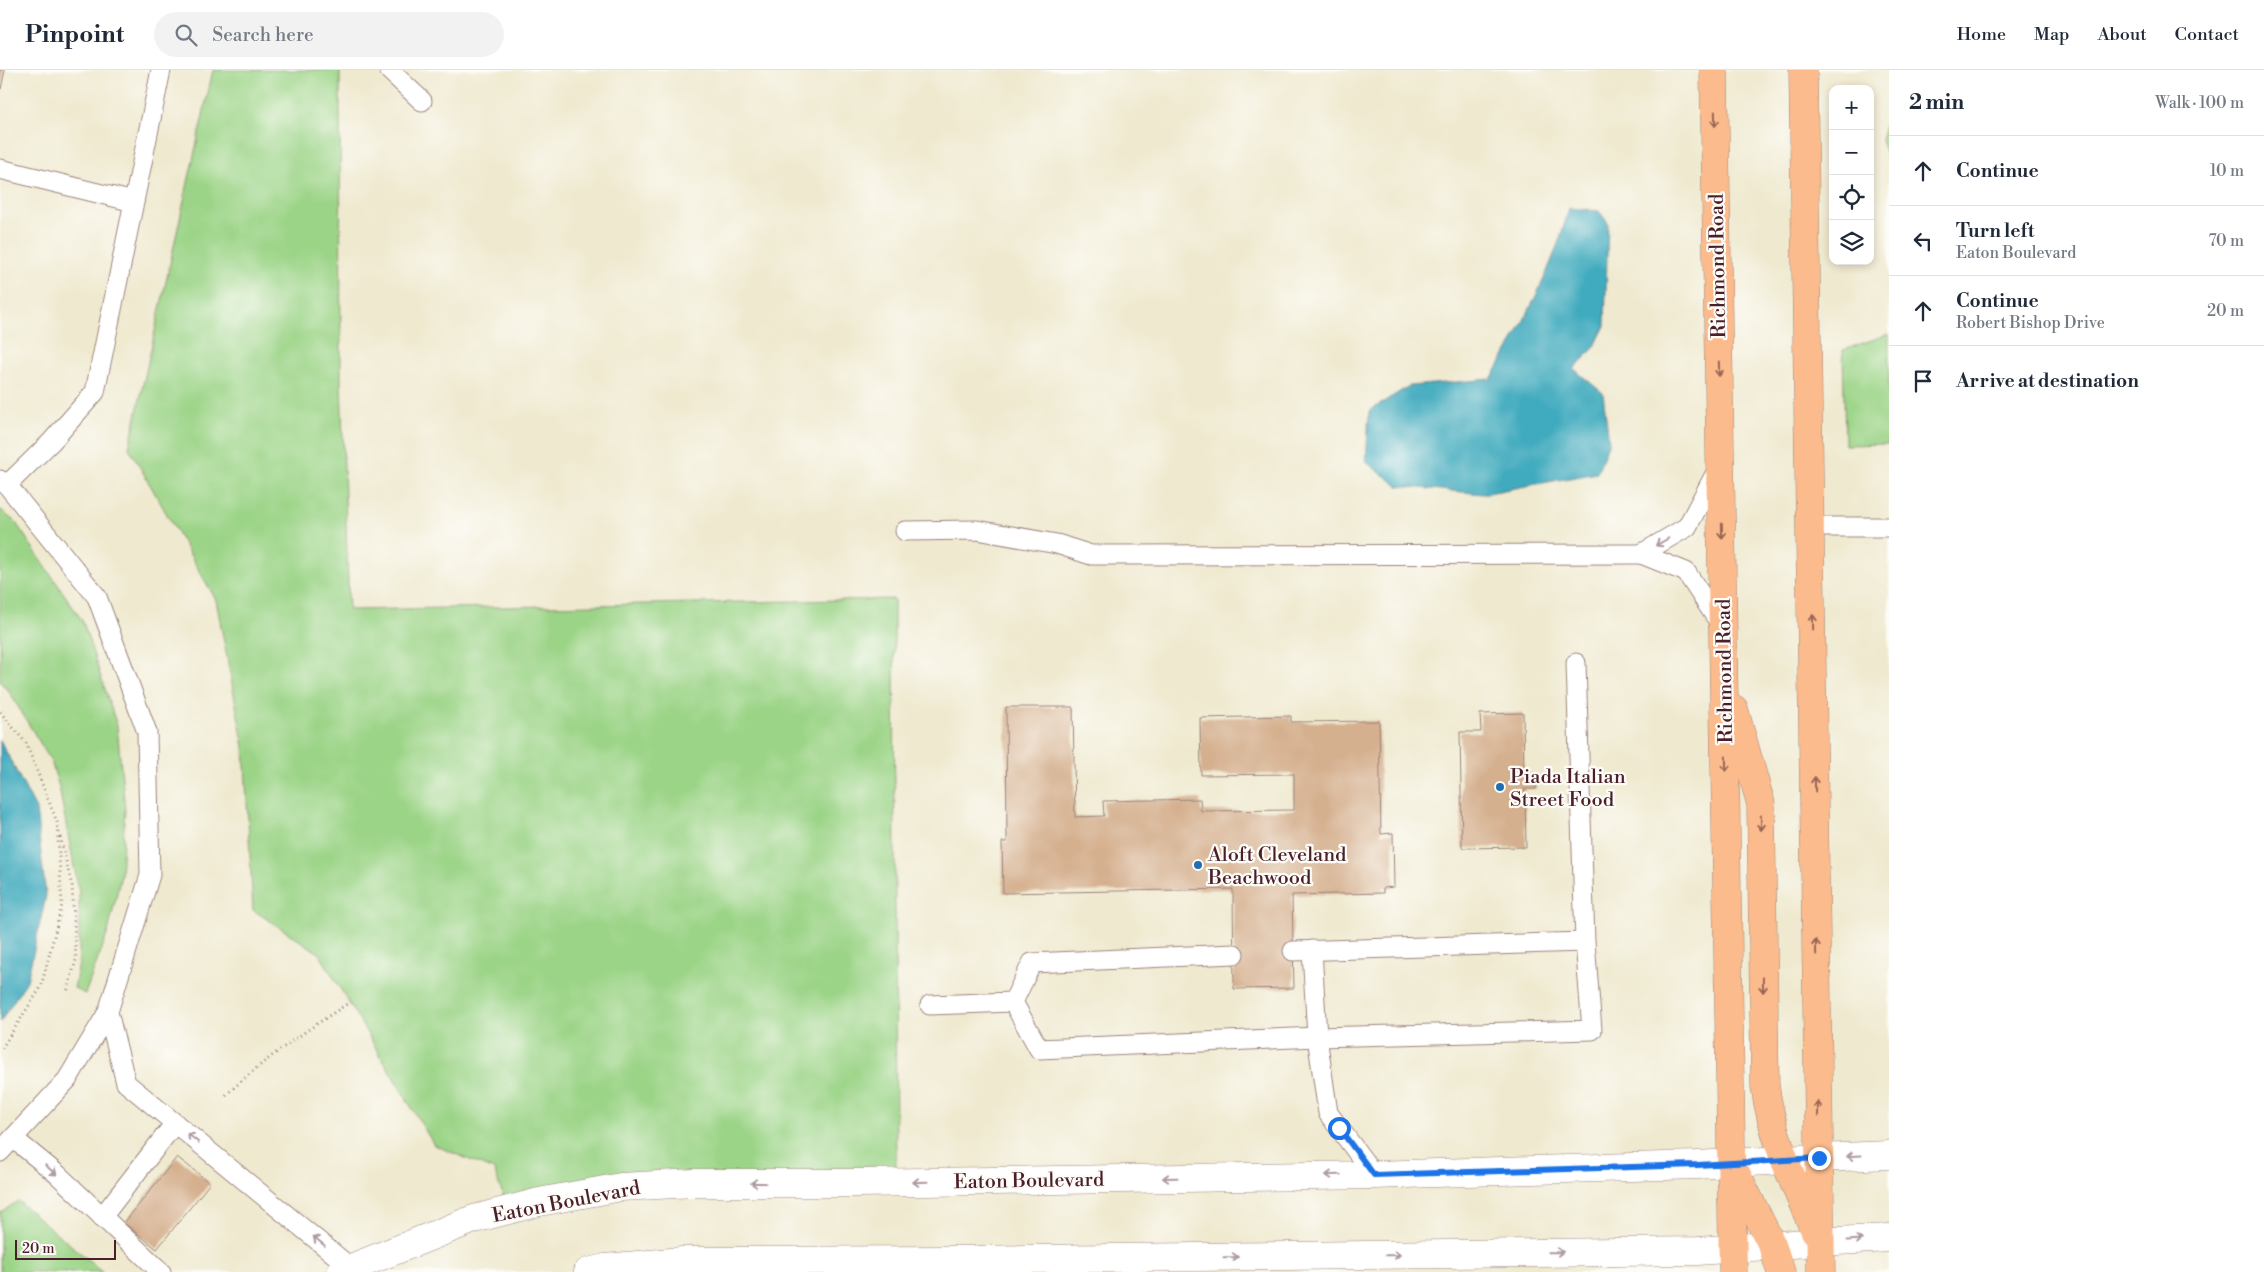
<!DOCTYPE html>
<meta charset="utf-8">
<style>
body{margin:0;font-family:"Libre Bodoni",serif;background:#f2f2f3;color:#1f2937}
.controls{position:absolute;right:15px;top:15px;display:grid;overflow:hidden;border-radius:10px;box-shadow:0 2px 8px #0003}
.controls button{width:45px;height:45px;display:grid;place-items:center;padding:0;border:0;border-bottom:1px solid #e0e1e3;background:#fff;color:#1f2937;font:25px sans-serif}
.scale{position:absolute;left:15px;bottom:12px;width:101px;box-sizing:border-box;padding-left:5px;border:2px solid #4a1f2b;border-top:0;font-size:14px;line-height:18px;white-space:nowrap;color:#4a1f2b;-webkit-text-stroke:4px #fdfcf7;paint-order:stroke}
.stop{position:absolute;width:15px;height:15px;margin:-11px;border:4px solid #1a73e8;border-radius:50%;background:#fff}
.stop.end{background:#1a73e8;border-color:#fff;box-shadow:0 1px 5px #0008}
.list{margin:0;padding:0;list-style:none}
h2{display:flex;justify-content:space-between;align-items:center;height:65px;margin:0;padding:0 20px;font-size:21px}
h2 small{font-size:16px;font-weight:400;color:#747a83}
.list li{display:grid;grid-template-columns:32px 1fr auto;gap:15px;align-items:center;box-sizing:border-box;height:70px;padding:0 20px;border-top:1px solid #e0e1e3}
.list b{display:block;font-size:19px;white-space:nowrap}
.list p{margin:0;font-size:16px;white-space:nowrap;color:#747a83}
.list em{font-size:16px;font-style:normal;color:#747a83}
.icon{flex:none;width:28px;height:28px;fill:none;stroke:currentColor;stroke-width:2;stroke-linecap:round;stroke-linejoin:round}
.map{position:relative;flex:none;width:1889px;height:1202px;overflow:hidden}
header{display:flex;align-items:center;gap:30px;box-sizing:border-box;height:70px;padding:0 25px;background:#fff;border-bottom:1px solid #e0e1e3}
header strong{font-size:24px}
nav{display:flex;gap:28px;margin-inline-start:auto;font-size:18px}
.search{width:350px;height:45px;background:#f2f2f3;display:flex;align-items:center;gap:12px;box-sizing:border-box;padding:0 18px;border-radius:28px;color:#747a83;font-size:19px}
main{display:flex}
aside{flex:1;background:#fff}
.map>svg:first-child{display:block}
.green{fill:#9bd487;stroke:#727a59}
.water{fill:#3faabe;stroke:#446474}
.building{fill:#d5b08f}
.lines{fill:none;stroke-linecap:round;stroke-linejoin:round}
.service-casing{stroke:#9c847d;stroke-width:21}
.minor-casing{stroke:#9c847d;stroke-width:29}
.tertiary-casing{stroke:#9c847d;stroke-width:29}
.primary-casing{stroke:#9c847d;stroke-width:29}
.path{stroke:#9c847d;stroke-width:3;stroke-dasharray:1 4;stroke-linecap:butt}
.service{stroke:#fff;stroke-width:19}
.minor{stroke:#fff;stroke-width:28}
.tertiary{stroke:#fff;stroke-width:28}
.primary{stroke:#fbbb8c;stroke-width:28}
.oneway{stroke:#9a6557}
.oneway2{stroke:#ae9aa0}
.route{stroke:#1a73e8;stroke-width:6}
.poi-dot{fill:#1f6fb2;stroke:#fdfcf7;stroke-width:2}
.labels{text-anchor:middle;stroke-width:4.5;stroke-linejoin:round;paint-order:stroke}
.street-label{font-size:20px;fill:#4a1f2b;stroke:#fdfcf7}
.poi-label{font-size:20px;fill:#4a1f2b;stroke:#fdfcf7;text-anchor:start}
</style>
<header>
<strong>Pinpoint</strong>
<div class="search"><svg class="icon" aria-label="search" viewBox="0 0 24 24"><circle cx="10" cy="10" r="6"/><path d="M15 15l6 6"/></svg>Search here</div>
<nav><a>Home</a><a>Map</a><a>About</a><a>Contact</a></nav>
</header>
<main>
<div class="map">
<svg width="1889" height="1202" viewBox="0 0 1889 1202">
<rect width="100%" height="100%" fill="#fdfcf7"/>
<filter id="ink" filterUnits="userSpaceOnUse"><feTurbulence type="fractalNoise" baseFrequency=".02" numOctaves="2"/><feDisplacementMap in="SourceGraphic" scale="10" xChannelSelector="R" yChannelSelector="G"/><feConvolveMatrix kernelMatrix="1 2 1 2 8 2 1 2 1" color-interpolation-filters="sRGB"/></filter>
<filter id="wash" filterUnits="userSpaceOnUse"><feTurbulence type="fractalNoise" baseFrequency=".0096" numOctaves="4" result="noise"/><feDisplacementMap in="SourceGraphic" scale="20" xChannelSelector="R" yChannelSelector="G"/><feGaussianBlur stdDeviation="1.12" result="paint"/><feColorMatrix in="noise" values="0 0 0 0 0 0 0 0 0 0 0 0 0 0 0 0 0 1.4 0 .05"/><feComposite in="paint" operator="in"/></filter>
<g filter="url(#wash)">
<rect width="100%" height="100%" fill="#efe9cf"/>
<g class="green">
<path d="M213 0H340L341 313 349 540 894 529 896 1112 694 1113 508 1140 494 1100 434 1075 319 883 253 840 244 677 216 530 129 378Z"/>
<path d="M1889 42V95L1881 70Z"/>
<path d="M1889 264V374L1845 375 1843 280Z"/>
<path d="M0 439 16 453 83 552 117 656 125 739 121 805 108 862 85 924 74 918 79 894V823L59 717 51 691 8 620 0 612Z"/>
<path d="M18 1131 103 1202H0V1143Z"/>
</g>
<g class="water">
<path d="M1569 138 1599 141 1608 153 1605 256 1594 278 1574 299 1603 323 1609 372 1597 403 1483 424 1398 416 1366 392 1369 341 1409 316 1491 309C1522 257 1554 196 1569 138Z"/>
<path d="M0 670 36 739 46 826 27 911 0 952Z"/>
</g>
<g id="blocks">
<g class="building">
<path d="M0 0H5L1 19H0Z"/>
<path d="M1006 637H1073L1075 747 1104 746 1103 731 1200 729 1201 741 1294 740V704L1201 705 1200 648 1291 646V652L1379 651 1381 764 1393 763 1394 817 1383 818V823L1292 825 1294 918 1234 919 1233 819 1003 823 1002 772H1007Z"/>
<path d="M1523 643 1524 706H1536V719H1525L1526 777 1462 778 1460 662H1481L1480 644Z"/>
<path d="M177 1087 210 1113 157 1179 124 1153Z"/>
</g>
</g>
</g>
<g filter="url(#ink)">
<use href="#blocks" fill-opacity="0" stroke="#9c847d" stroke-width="1"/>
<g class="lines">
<defs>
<g id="service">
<path d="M389 0 422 31"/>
<path d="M0 99 134 132"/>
<path d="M1719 397 1687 457 1641 484 1686 502 1723 558"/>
<path d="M0 410 7 415 97 527 147 662 150 805 108 942 67 1010 0 1082"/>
<path d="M7 415 52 371 95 322 161 0"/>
<path d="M1811 457H1889"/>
<path d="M905 461 977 460 1057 474 1091 485 1641 484"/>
<path d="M1293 881 1585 872"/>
<path d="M1013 932 1032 893 1234 884"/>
<path d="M930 935 1013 932 1039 979 1317 967 1312 880"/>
<path d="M108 942 126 1013 356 1202"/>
<path d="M14 1069 57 1104 161 1202"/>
<path d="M1374 1105 1328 1043 1317 967 1592 960 1585 872 1576 593"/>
<path d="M102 1147 175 1053"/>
</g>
<g id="minor">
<path d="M1819 1088 1889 1085"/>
<path d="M1820 1172 1889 1168"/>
</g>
<g id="tertiary">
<path d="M341 1202 474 1149 539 1132 621 1117 694 1113H859L1374 1105 1697 1095 1819 1088"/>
<path d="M588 1202 605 1198 682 1191 953 1190 1698 1181 1820 1172"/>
</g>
<g id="primary">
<path d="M1714 0 1733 1202"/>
<path d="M1803 0 1821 1202"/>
<path d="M1734 639 1761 734 1765 1016C1772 1068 1794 1113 1815 1161"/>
<path d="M1734 1099 1772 1175 1781 1202"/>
</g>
</defs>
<use href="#service" class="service-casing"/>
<use href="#minor" class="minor-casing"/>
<use href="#tertiary" class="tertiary-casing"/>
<use href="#primary" class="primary-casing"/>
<g class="path">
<path d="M0 642 26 673 57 752 62 835 41 917 0 981"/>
<path d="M59 762 72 816 76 890 67 922"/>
<path d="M226 1025C264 989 304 962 347 934"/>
</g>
<use href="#service" class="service"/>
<use href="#minor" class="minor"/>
<use href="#tertiary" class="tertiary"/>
<use href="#primary" class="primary"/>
</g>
<defs><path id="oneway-shaft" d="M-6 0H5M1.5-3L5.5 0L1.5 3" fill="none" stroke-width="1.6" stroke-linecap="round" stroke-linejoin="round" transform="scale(1.25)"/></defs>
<g class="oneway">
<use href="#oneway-shaft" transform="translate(1715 49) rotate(89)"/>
<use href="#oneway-shaft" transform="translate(1719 299) rotate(89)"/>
<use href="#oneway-shaft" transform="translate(1722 461) rotate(89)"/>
<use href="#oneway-shaft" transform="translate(1813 552) rotate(-91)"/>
<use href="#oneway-shaft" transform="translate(1726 694) rotate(89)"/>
<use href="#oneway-shaft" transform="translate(1815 714) rotate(-91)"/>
<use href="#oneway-shaft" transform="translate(1761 753) rotate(89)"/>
<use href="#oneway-shaft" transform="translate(1816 877) rotate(-91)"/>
<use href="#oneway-shaft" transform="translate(1763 915) rotate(89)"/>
<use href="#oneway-shaft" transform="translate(1818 1039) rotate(-91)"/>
</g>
<g class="oneway2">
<use href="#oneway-shaft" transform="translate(1662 472) rotate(150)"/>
<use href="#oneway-shaft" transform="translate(193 1068) rotate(-141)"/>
<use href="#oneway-shaft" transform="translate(1854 1086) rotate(177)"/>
<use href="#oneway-shaft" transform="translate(51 1100) rotate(40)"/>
<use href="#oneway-shaft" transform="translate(1333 1105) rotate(179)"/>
<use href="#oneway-shaft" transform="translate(1170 1108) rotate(179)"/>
<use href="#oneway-shaft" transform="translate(920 1112) rotate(178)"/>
<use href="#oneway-shaft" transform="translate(758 1113) rotate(-180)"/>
<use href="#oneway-shaft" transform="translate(1855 1170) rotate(-4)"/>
<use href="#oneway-shaft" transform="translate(319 1171) rotate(-140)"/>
<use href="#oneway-shaft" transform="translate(1556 1182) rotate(-1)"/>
<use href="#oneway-shaft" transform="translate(1393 1185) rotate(-1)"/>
<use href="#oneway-shaft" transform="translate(1231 1187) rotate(-1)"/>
</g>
</g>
<g class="lines" filter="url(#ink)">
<path class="route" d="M1339 1058 1374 1105 1697 1095 1819 1088"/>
</g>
<g class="poi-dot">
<circle cx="1500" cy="717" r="5"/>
<circle cx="1198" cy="795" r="5"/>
</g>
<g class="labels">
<g class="street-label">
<text transform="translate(1717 196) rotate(-91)" y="7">Richmond Road</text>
<text transform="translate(1724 601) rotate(-91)" y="7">Richmond Road</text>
<text transform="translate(1029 1110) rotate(-1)" y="7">Eaton Boulevard</text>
<text transform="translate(566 1131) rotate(-11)" y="7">Eaton Boulevard</text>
</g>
<g class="poi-label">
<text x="1510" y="713">Piada Italian<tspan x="1510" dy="23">Street Food</tspan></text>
<text x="1208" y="791">Aloft Cleveland<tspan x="1208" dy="23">Beachwood</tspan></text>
</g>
</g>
</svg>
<div class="controls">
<button>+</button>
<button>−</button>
<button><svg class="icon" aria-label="locate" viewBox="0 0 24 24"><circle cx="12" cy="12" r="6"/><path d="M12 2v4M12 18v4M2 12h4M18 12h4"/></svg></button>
<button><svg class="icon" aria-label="layers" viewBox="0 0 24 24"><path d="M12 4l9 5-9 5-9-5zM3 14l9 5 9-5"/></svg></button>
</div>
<div class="scale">20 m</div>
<div class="stop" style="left:1339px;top:1058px"></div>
<div class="stop end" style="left:1819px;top:1088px"></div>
</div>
<aside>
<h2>2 min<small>Walk · 100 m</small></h2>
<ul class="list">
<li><svg class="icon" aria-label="ahead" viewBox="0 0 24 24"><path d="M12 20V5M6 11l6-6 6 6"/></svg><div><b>Continue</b></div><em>10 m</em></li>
<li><svg class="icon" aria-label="left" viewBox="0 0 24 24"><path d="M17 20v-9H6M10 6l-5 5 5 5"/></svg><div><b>Turn left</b><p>Eaton Boulevard</p></div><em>70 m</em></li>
<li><svg class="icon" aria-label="ahead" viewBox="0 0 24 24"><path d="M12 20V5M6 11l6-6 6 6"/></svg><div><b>Continue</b><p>Robert Bishop Drive</p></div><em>20 m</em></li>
<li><svg class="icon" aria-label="arrive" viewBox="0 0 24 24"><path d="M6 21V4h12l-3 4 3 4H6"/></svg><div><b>Arrive at destination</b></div></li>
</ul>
</aside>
</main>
